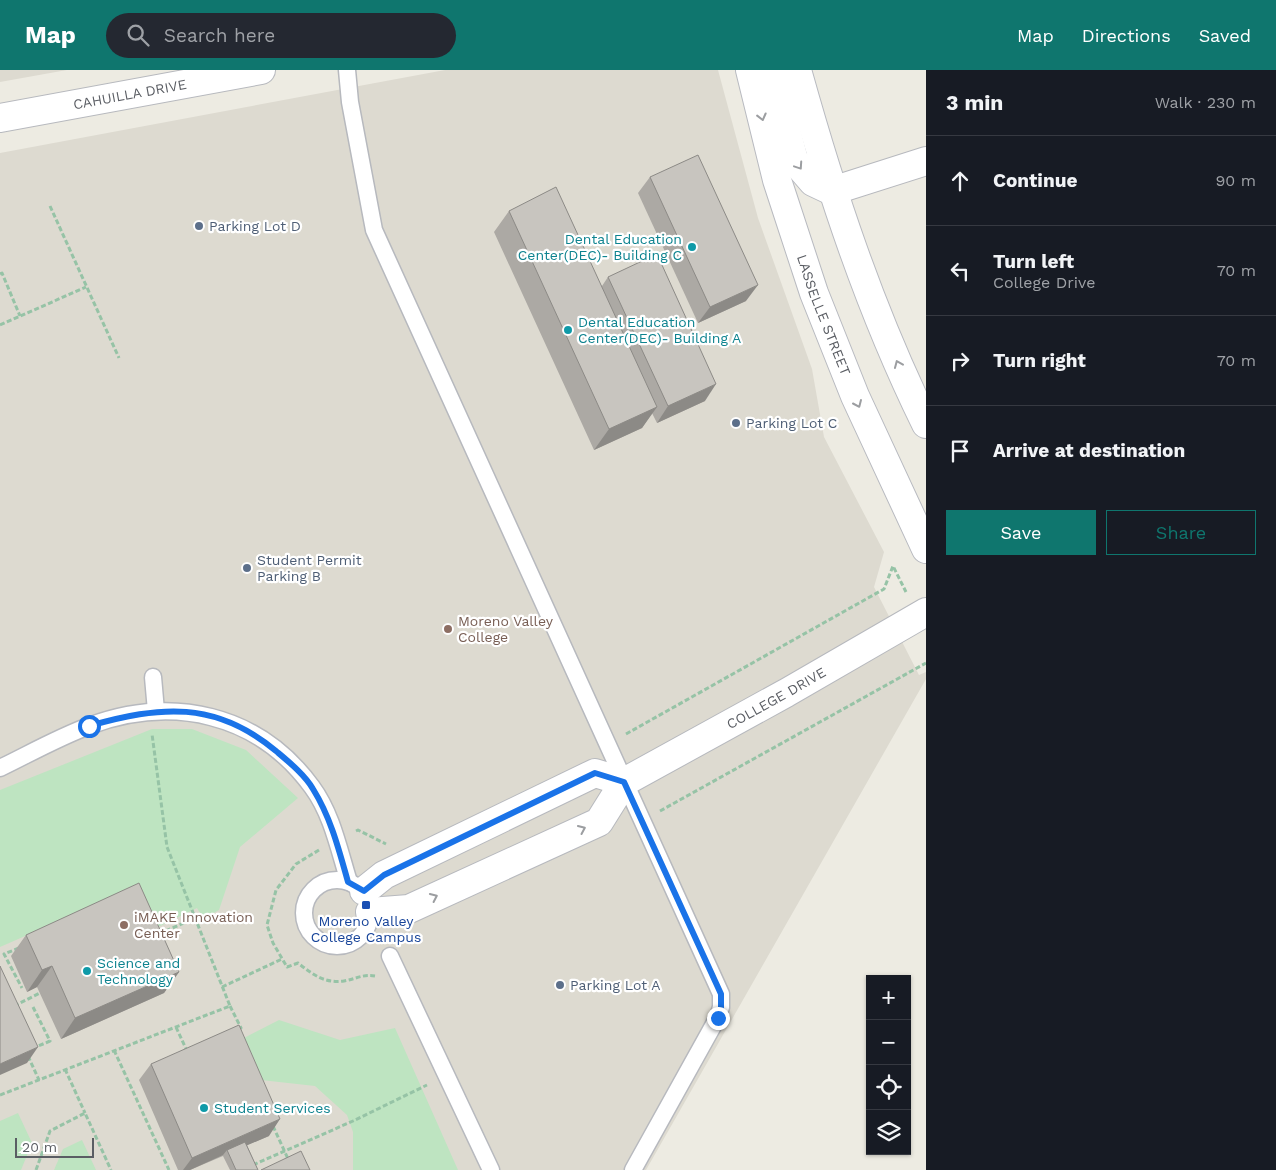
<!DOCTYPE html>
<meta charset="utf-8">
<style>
body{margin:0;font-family:"Work Sans",sans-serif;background:#242831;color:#f1f3f6}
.controls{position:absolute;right:15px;bottom:15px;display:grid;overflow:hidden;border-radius:0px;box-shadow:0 1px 4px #0004}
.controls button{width:45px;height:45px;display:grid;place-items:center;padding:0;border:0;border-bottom:1px solid #363941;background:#171b24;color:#f1f3f6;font:25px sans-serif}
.scale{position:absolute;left:15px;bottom:12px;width:79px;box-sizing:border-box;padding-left:5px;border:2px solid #5a5d63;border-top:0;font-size:14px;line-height:18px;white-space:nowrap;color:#5a5d63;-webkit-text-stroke:4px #fff;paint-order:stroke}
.stop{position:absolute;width:15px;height:15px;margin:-11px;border:4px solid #1a73e8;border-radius:50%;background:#fff}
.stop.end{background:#1a73e8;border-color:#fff;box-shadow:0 1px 5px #0008}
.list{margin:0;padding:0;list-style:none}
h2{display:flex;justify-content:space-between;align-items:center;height:65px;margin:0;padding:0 20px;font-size:21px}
h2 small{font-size:16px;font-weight:400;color:#9ea1a6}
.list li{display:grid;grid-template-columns:32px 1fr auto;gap:15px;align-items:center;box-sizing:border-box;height:90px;padding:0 20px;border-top:1px solid #363941}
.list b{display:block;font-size:19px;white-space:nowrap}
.list p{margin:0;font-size:16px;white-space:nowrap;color:#9ea1a6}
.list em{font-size:16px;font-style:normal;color:#9ea1a6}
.actions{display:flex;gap:10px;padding:15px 20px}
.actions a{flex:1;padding:11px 0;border:1px solid #0f766e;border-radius:0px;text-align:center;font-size:18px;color:#0f766e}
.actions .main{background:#0f766e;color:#fff}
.icon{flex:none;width:28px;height:28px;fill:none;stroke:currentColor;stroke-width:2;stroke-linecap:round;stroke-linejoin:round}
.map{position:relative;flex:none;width:926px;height:1100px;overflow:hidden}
header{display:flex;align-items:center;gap:30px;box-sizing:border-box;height:70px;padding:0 25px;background:#0f766e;color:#fff}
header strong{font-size:24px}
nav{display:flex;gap:28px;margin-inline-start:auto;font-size:18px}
.search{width:350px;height:45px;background:#242831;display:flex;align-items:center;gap:12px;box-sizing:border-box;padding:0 18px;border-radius:28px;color:#9ea1a6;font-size:19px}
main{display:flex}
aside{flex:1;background:#171b24}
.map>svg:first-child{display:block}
.education{fill:#dddad0}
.green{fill:#bee4c1}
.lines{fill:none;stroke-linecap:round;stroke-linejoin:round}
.service-casing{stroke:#b7b9be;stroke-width:19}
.minor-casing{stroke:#b7b9be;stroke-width:30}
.secondary-casing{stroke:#b8bac0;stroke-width:30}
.path{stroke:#96c3a6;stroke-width:3;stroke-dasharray:5 2.5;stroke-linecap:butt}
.service{stroke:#fff;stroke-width:16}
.minor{stroke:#fff;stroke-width:28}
.secondary{stroke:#fff;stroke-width:28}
.path-bridge{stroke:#96c3a6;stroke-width:3;stroke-dasharray:5 2.5;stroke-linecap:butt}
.wall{fill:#aca9a4}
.shaded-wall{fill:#8c8a86}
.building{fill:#c8c5bf;stroke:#8c8a86}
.oneway{stroke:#9c9ea1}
.route{stroke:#1a73e8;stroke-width:6}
.service-dot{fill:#5c6f8a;stroke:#fff;stroke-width:2}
.culture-dot{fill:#0f9aa8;stroke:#fff;stroke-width:2}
.education-dot{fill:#8d6e63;stroke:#fff;stroke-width:2}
.transit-dot{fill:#1a4fb4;stroke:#fff;stroke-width:2}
.labels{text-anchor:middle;stroke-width:4.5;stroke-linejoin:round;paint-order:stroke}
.street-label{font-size:14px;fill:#5a5d63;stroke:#fff}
.service-label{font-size:14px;fill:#4e5e75;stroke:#fff;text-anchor:start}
.culture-label{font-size:14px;fill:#0d838f;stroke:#fff;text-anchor:start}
.education-label{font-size:14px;fill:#785e54;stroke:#fff;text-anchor:start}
.transit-label{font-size:14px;fill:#164399;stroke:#fff}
</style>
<header>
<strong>Map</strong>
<div class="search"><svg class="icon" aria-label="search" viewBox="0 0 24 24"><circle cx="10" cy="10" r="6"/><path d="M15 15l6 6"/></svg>Search here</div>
<nav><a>Map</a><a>Directions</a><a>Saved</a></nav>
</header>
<main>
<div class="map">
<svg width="926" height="1100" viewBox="0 0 926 1100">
<rect width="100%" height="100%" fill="#edebe2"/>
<g class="education">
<path d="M0 0H67L0 12Z"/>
<path d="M445 0H718L758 148 812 299 824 367 884 482 874 517 919 605 926 602V609L646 1100H0V83Z"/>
</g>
<g class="green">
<path d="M152 659H192L246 680 298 728 240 777 219 840 203 849 197 838 156 858 135 818 0 877V720Z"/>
<path d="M279 950 340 970 395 958 458 1100H353V1062L347 1045 315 1016 261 1010 240 970Z"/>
<path d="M18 1043 32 1073 21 1100H0V1051Z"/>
<path d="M82 1070 96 1100H54L63 1079Z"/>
</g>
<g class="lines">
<defs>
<g id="service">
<path d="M347 0 350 32 374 160 721 924V937L718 947 633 1100"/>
<path d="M153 607 156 641"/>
<path d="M0 698C29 684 59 667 89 656 172 625 258 643 312 717 332 744 339 780 349 812"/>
<circle cx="337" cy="843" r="33"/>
<path d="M390 886 491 1100"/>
</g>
<g id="minor">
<path id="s1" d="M0 48 261 0"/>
<path d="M832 121 926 91"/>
<path d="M364 821 384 805 595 703 624 712"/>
<path id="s2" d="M370 842 409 839 599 752 624 712 786 623 926 542"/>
</g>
<g id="secondary">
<path id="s3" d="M750 0 777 110 814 223 855 326 926 479"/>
<path d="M770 0 794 90 813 112 832 121"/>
<path d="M797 0C831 122 870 240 926 354"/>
</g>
</defs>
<use href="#service" class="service-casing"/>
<use href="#minor" class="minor-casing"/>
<use href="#secondary" class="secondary-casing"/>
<g class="path">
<path d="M50 136 119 288"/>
<path d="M0 204 2 203 20 246"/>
<path d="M0 255 86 217"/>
<path d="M626 664 884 519 893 496 906 522"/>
<path d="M660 741 926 593"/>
<path d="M356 761 358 760 386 774"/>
<path d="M319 780 296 794 276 820 267 855 273 873 287 897 298 893C312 904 325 914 344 911 356 909 362 904 375 906"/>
<path d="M159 864 195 848"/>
<path d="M19 878 4 884 22 918"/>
<path d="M222 917 282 889"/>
<path d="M230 936 241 958 238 960"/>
<path d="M33 937 50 971 36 977"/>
<path d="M176 957 187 981"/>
<path d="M114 980 169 1100"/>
<path d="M28 986 39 1010"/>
<path d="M65 999 85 1043"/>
<path d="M0 1025 230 936 167 777 152 664"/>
<path d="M273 1056 289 1091"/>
<path d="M253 1095 353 1051 427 1015"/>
<path d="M36 1100 50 1061 85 1043 111 1100"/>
</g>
<use href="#service" class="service"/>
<use href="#minor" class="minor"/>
<use href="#secondary" class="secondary"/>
<path class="path-bridge" d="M14 936 40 923"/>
</g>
<g class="wall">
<path d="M650 107 746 231 698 253 638 123Z"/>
<path d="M509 141 602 216 608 207 705 331 657 353 652 343 642 358 594 380 494 162Z"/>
<path d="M26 865 179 902 164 923 61 969 37 917 27 922 11 886Z"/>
<path d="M151 994 269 1066 247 1075 258 1100H230L223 1086 190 1100H178L139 1010Z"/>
</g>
<g class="shaded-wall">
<path d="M758 215 746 231 698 253 710 237Z"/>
<path d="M716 314 705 331 657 353 668 336Z"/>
<path d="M657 337 642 358 594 380 609 359Z"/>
<path d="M52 896 37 917 27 922 42 900Z"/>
<path d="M179 902 164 923 61 969 75 948Z"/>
<path d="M38 977 27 993 0 1005V994Z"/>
<path d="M280 1049 269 1066 229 1083 227 1080 223 1085 190 1100H183L192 1088Z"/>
</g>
<g class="building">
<path d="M698 85 758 215 710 237 650 107Z"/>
<path d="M556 117 657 337 609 359 509 141Z"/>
<path d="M657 184 716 314 668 336 608 207Z"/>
<path d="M139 813 179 902 75 948 52 896 42 900 26 865Z"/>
<path d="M0 896 38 977 0 994Z"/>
<path d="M239 955 280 1049 192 1088 151 994Z"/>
<path d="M245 1072 258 1100H236L227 1080Z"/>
<path d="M301 1081 310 1100H261Z"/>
</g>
<defs><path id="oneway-chevron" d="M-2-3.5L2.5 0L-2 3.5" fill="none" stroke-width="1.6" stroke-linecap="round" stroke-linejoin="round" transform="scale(1.25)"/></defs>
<g class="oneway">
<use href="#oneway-chevron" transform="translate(762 47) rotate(76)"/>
<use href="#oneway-chevron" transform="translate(799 96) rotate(56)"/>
<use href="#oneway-chevron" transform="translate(898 294) rotate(-113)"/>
<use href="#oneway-chevron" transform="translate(858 334) rotate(66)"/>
<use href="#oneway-chevron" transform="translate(582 759) rotate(-24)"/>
<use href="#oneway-chevron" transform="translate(434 827) rotate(-25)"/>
</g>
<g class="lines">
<path class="route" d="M89 656C160 636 215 630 276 681 289 692 305 705 313 719 331 748 339 780 348 812L364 821 384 805 595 703 624 712 721 924V937L718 948"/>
</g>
<g class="service-dot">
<circle cx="199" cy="156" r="5"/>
<circle cx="736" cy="353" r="5"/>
<circle cx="247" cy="498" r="5"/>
<circle cx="560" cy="915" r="5"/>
</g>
<g class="culture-dot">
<circle cx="692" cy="177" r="5"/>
<circle cx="568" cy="260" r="5"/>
<circle cx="87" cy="901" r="5"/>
<circle cx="204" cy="1038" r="5"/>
</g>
<g class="education-dot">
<circle cx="448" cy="559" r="5"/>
<circle cx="124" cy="855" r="5"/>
</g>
<rect class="transit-dot" x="361" y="830" width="10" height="10" rx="2.5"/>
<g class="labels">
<g class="street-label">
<text dy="5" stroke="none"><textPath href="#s1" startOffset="132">CAHUILLA DRIVE</textPath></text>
<text dy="5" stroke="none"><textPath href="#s3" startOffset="256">LASSELLE STREET</textPath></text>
<text dy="5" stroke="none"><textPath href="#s2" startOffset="469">COLLEGE DRIVE</textPath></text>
</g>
<g class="service-label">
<text x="209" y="161">Parking Lot D</text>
<text x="746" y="358">Parking Lot C</text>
<text x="257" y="495">Student Permit<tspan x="257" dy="16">Parking B</tspan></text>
<text x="570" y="920">Parking Lot A</text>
</g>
<g class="culture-label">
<text x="682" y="174" text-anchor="end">Dental Education<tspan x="682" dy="16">Center(DEC)- Building C</tspan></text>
<text x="578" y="257">Dental Education<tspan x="578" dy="16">Center(DEC)- Building A</tspan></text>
<text x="97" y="898">Science and<tspan x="97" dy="16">Technology</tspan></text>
<text x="214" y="1043">Student Services</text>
</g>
<g class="education-label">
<text x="458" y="556">Moreno Valley<tspan x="458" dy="16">College</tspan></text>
<text x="134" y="852">iMAKE Innovation<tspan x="134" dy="16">Center</tspan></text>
</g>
<g class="transit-label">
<text x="366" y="856">Moreno Valley<tspan x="366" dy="16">College Campus</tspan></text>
</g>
</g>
</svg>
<div class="controls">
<button>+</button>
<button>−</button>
<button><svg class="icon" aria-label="locate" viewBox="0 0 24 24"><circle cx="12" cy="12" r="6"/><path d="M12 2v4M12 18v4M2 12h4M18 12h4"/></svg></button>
<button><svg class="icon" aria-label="layers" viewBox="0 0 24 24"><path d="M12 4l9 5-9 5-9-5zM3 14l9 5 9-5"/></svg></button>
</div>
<div class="scale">20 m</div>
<div class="stop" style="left:89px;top:656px"></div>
<div class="stop end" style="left:718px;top:948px"></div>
</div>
<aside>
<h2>3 min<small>Walk · 230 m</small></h2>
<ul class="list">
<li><svg class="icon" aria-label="ahead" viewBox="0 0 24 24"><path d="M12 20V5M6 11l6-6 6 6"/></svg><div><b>Continue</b></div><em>90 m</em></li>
<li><svg class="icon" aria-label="left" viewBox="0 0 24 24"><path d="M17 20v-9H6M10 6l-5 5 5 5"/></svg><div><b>Turn left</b><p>College Drive</p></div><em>70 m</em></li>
<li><svg class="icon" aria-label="right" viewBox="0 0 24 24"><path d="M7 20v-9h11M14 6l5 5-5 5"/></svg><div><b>Turn right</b></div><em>70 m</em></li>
<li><svg class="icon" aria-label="arrive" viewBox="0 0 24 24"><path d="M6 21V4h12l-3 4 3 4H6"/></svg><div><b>Arrive at destination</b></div></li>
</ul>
<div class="actions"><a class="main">Save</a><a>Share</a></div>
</aside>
</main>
